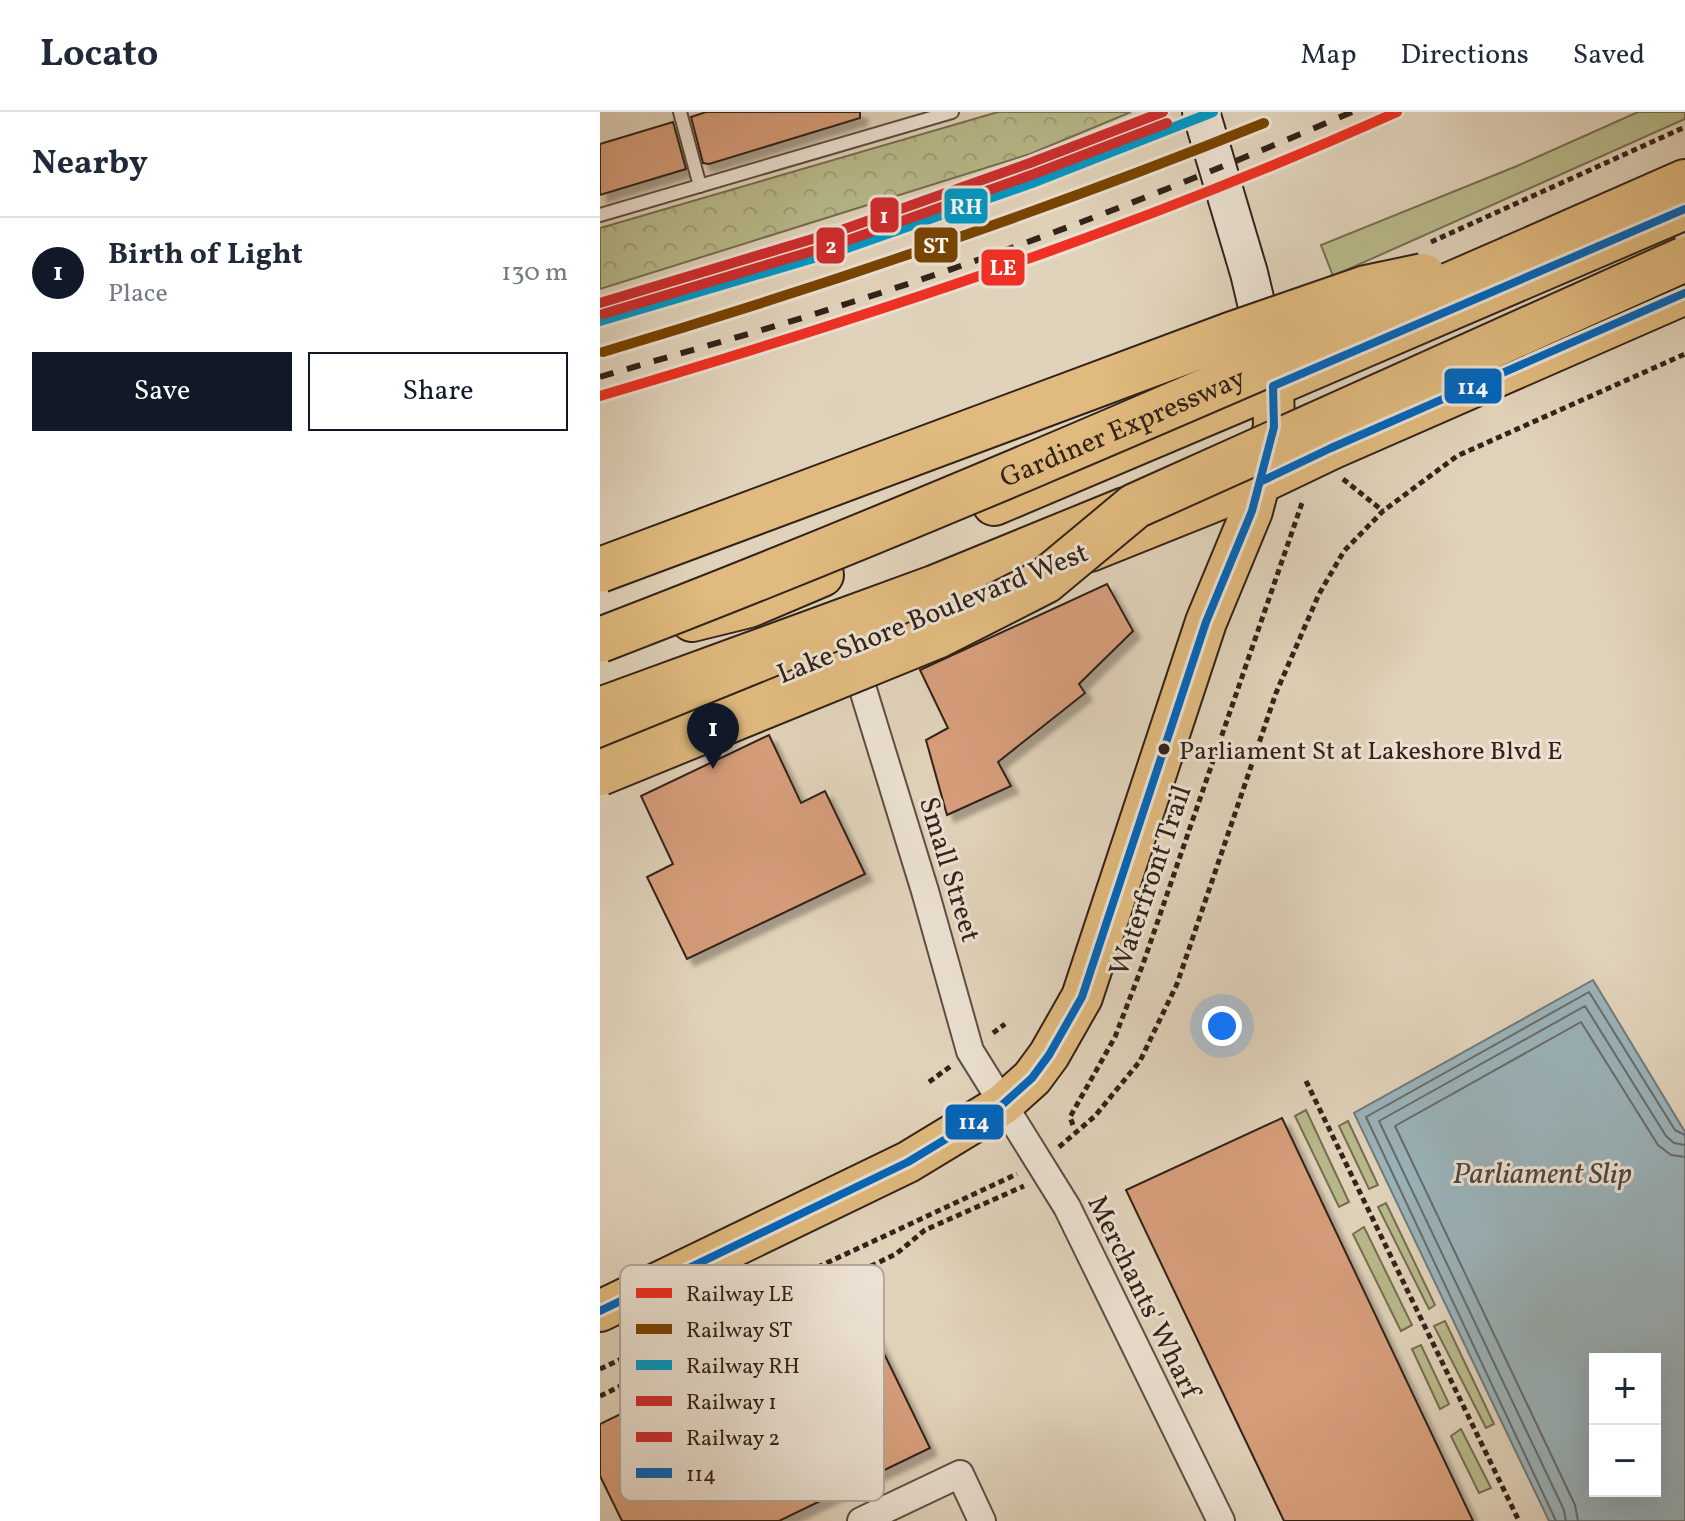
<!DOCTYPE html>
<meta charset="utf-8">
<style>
body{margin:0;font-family:Vollkorn,serif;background:#f6f6f7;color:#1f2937}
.controls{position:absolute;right:24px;bottom:24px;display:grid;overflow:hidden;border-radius:0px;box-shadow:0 8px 32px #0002}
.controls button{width:72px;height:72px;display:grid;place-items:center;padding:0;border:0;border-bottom:2px solid #e0e1e3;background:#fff;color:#1f2937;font:40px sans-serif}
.you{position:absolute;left:622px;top:914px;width:28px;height:28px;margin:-20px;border:6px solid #fff;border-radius:50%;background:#1a73e8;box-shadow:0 0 0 12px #1a73e833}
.badge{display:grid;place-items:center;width:52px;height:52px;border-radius:50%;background:#111827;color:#fff;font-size:26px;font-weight:700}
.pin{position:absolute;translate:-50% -66px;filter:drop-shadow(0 2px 4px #0008)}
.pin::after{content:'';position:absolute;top:42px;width:28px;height:24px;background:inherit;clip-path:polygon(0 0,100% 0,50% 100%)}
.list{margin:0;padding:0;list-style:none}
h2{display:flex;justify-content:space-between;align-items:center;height:104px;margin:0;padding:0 32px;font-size:34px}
h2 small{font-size:26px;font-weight:400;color:#747a83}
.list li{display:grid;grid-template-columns:52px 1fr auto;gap:24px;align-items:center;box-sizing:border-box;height:112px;padding:0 32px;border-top:2px solid #e0e1e3}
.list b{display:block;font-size:30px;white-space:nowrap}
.list p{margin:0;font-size:26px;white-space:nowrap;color:#747a83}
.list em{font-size:26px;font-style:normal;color:#747a83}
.actions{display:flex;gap:16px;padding:24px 32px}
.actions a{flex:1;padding:18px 0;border:2px solid #111827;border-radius:0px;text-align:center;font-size:28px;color:#111827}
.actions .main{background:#111827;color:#fff}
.map{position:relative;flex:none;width:1085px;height:1409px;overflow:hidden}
header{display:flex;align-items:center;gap:48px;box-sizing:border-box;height:112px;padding:0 40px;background:#fff;border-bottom:2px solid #e0e1e3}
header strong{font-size:38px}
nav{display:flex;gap:44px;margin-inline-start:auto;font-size:28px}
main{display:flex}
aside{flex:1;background:#fff}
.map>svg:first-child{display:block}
.grass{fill:#b9bb8c;stroke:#766e52;stroke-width:2}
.forest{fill:url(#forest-crowns);stroke:#766e52;stroke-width:2}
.water{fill:#9ab4bc;stroke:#707a7b;stroke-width:2;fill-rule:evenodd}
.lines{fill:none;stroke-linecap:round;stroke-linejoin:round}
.shore{stroke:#666b6a;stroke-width:2}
.building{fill:#d79e7b;stroke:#322219;stroke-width:2;filter:url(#shadow)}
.service-casing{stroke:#5e4e42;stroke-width:16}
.minor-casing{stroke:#5e4e42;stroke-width:30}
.secondary-casing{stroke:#322219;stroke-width:40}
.primary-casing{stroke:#322219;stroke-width:44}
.trunk-casing{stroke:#322219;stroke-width:46}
.motorway-casing{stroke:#322219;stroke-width:48}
.path{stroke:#322219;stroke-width:5;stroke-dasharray:6 4;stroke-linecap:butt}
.service{stroke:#ece2d3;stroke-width:12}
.minor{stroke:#ece2d3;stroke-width:26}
.secondary{stroke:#ece2d3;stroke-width:36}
.primary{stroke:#e0ba7e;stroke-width:40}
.trunk{stroke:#e0ba7e;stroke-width:42}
.motorway{stroke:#e0ba7e;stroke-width:44}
.rail{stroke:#322219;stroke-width:6;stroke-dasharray:14 14;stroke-linecap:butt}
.motorway-bridge-casing{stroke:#322219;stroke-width:48;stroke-linecap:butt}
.motorway-bridge{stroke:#e0ba7e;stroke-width:44}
.bus-1-casing{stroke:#ece2d3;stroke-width:14}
.bus-1{stroke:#0065bd;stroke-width:8}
.rail-1-casing{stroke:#ece2d3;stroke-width:16}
.rail-2-casing{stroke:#ece2d3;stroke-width:16}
.rail-3-casing{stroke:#ece2d3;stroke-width:16}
.rail-4-casing{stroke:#ece2d3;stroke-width:16}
.rail-5-casing{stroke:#ece2d3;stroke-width:16}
.rail-1{stroke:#ee3124;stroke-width:10}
.rail-2{stroke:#794400;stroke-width:10}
.rail-3{stroke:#009ac7;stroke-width:10}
.rail-4{stroke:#cf2e2f;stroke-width:10}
.rail-5{stroke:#cf2e2f;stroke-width:10}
.bus-dot{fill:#322219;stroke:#ece2d3;stroke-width:3}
.labels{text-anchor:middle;stroke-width:6;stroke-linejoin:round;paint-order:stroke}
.bus-label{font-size:26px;fill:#322219;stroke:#ece2d3;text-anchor:start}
.street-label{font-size:28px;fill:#322219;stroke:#ece2d3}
.water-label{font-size:30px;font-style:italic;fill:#4c4642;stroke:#ece2d3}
.key{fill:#ece2d3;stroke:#b4a89b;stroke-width:2}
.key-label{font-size:22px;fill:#322219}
.line-badge{stroke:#ece2d3;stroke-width:3}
.badge-label{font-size:22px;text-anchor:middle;font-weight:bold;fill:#fff}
</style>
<header>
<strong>Locato</strong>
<nav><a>Map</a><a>Directions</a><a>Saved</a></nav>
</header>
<main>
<aside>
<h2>Nearby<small></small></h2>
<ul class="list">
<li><span class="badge">1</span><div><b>Birth of Light</b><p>Place</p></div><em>130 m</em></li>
</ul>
<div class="actions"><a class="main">Save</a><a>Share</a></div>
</aside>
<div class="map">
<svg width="1085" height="1409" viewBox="0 0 1085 1409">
<defs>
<pattern id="forest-crowns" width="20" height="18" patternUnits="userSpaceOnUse" patternTransform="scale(2)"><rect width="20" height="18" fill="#b9bb8c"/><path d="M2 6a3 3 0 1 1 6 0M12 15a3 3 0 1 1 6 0" fill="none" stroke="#a0a078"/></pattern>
<filter id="shadow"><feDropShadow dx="7" dy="7" stdDeviation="2" flood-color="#0004"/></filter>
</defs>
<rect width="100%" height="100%" fill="#e1d3bb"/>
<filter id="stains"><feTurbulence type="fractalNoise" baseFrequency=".0025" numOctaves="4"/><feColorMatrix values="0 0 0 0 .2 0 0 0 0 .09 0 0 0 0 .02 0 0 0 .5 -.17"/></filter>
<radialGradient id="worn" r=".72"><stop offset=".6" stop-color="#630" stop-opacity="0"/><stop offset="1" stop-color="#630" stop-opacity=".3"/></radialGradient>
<g class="grass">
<path d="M1038 0H1085V7L733 164 721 133 917 54Z"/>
<path d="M706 998 749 1090 739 1095 695 1004Z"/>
<path d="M748 1009 778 1073 769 1077 739 1014Z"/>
<path d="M786 1091 835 1193 829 1197 778 1095Z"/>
<path d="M764 1115 812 1213 801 1219 753 1122Z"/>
<path d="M845 1209 894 1312 886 1316 834 1214Z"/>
<path d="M821 1233 849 1292 840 1297 812 1237Z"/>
<path d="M861 1317 891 1376 879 1381 851 1324Z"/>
</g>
<path class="forest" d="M398 0H531L430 42 0 177V116Z"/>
<path class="water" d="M993 868 1085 1020V1409H949L754 1001ZM1055 1247V1379H995V1247Z"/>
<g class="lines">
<g class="shore">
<path d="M956 1409 766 1005 989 880 1075 1018 1085 1023"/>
<path d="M966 1409 964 1398 779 1009 985 894 1066 1024 1074 1031 1085 1033"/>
<path d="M978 1409 975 1393 795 1014 981 910 1058 1033 1071 1043 1085 1045"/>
</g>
</g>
<g class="building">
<path d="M106 0H260V6L109 52 103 51 91 5Z"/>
<path d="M73 10 86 57 0 83V32Z"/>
<path d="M507 472 533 519 479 572 485 581 398 650 411 674 347 703 326 628 348 616 320 558Z"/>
<path d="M169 623 201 691 225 679 265 762 87 847 47 765 73 752 41 684Z"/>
<path d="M682 1006 873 1409H684L526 1078Z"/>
<path d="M257 1186 330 1336 179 1409H22L0 1364V1312Z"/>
</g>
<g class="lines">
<defs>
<g id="service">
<path d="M80 0 100 74"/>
<path d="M0 103 352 0"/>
</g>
<g id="minor">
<path d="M253 545 325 779 370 939 467 1095 621 1409"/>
<path d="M261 1409 360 1362 382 1409"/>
</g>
<path id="secondary" d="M601 0 649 161 667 237"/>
<path id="primary" d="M0 1199 308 1050 402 993 432 966 449 943 482 885 606 510 652 399 674 315 673 274 1085 97"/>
<g id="trunk">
<path d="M394 392 661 279"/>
<path d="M490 438 662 369 731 336 1085 181"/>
<path d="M92 508 149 494 222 463"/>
<path d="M0 627 225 544 391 477"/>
</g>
<g id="motorway">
<path d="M912 146 1085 70"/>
<path d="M0 598 334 476 525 398"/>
</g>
</defs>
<use href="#service" class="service-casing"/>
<use href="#minor" class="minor-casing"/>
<use href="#secondary" class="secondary-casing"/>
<use href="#primary" class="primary-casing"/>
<use href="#trunk" class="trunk-casing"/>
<use href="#motorway" class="motorway-casing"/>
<g class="path">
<path d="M831 130 1085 15"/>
<path d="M743 367 783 399"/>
<path d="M393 921 405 912"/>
<path d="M706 969 919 1409"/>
<path d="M329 970 351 954"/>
<path d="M473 1013 470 1005 515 925 543 852 702 391"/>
<path d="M459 1035 495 1004 540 949 577 872 676 581 719 482 744 439 783 399 857 344 1085 242"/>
<path d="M0 1257 417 1062"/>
<path d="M0 1284 296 1142 325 1118 424 1074"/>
</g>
<use href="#service" class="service"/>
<use href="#minor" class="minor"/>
<use href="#secondary" class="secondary"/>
<use href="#primary" class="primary"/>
<use href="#trunk" class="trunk"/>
<use href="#motorway" class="motorway"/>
<path class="rail" d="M0 265C83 240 167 218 249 191 420 137 587 71 752 0"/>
<defs>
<g id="motorway-bridge">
<path d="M0 458 630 223 766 176 823 164"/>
<path id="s1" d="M0 528C308 410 609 278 912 146"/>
<path d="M0 661 339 523 445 469 535 394 1085 147"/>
</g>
</defs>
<use href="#motorway-bridge" class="motorway-bridge-casing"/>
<use href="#motorway-bridge" class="motorway-bridge"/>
<defs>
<g id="bus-1">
<path d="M662 369 731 336 1085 181"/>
<path d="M0 1199 308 1050 402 993 432 966 449 943 482 885 606 510 652 399 674 315 673 274 1085 97"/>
</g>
</defs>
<use href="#bus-1" class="bus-1-casing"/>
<use href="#bus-1" class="bus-1"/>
<defs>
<path id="rail-1" d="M0 284C274 203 536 117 797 0"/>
<path id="rail-2" d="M3 240C227 173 448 98 664 11"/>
<path id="rail-3" d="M0 209 244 137 432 71 613 0"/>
<path id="rail-4" d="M0 191 239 119 430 51 563 0"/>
<path id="rail-5" d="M3 202 243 130 434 62 567 11"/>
</defs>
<use href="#rail-1" class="rail-1-casing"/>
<use href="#rail-2" class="rail-2-casing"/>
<use href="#rail-3" class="rail-3-casing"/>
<use href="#rail-4" class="rail-4-casing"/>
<use href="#rail-5" class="rail-5-casing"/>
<use href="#rail-1" class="rail-1"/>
<use href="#rail-2" class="rail-2"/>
<use href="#rail-3" class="rail-3"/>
<use href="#rail-4" class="rail-4"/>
<use href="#rail-5" class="rail-5"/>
</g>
<circle class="bus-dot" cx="564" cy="637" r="7"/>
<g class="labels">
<g class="bus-label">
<text x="579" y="647">Parliament St at Lakeshore Blvd E</text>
</g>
<g class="street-label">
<text dy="10" stroke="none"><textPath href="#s1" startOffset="564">Gardiner Expressway</textPath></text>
<text transform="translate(332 500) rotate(-22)" y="10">Lake Shore Boulevard West</text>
<text transform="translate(351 757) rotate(73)" y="10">Small Street</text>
<text transform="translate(549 768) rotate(-71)" y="10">Waterfront Trail</text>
<text transform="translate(545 1184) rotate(64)" y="10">Merchants' Wharf</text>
</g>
<g class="water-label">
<text x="942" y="1071">Parliament Slip</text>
</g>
</g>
<rect x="20" y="1153" width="264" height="236" rx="12" class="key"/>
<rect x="36" y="1176" width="36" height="10" fill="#ee3124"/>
<rect x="36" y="1212" width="36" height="10" fill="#794400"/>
<rect x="36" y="1248" width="36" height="10" fill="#009ac7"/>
<rect x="36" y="1284" width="36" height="10" fill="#cf2e2f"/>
<rect x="36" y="1320" width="36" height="10" fill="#cf2e2f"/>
<rect x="36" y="1356" width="36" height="10" fill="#0065bd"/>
<g class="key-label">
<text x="86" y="1189">Railway LE</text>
<text x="86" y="1225">Railway ST</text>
<text x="86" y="1261">Railway RH</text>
<text x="86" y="1297">Railway 1</text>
<text x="86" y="1333">Railway 2</text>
<text x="86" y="1369">114</text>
</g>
<g class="line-badge">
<rect x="343" y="75" width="46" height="38" rx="8" fill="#009ac7"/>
<rect x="269" y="84" width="31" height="38" rx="8" fill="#cf2e2f"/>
<rect x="313" y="114" width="46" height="38" rx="8" fill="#794400"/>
<rect x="215" y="114" width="31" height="39" rx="8" fill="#cf2e2f"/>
<rect x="380" y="136" width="46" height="39" rx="8" fill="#ee3124"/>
<rect x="843" y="255" width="60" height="38" rx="8" fill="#0065bd"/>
<rect x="344" y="991" width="61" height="38" rx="8" fill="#0065bd"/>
</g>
<g class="badge-label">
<text x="366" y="102">RH</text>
<text x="284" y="111">1</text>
<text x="336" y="141">ST</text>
<text x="231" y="141">2</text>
<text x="403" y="163">LE</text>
<text x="873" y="282">114</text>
<text x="374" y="1017">114</text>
</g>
<rect width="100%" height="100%" filter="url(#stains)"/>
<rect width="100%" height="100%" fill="url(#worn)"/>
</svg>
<div class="controls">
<button>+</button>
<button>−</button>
</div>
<div class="you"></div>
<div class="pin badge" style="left:113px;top:657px">1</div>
</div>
</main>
